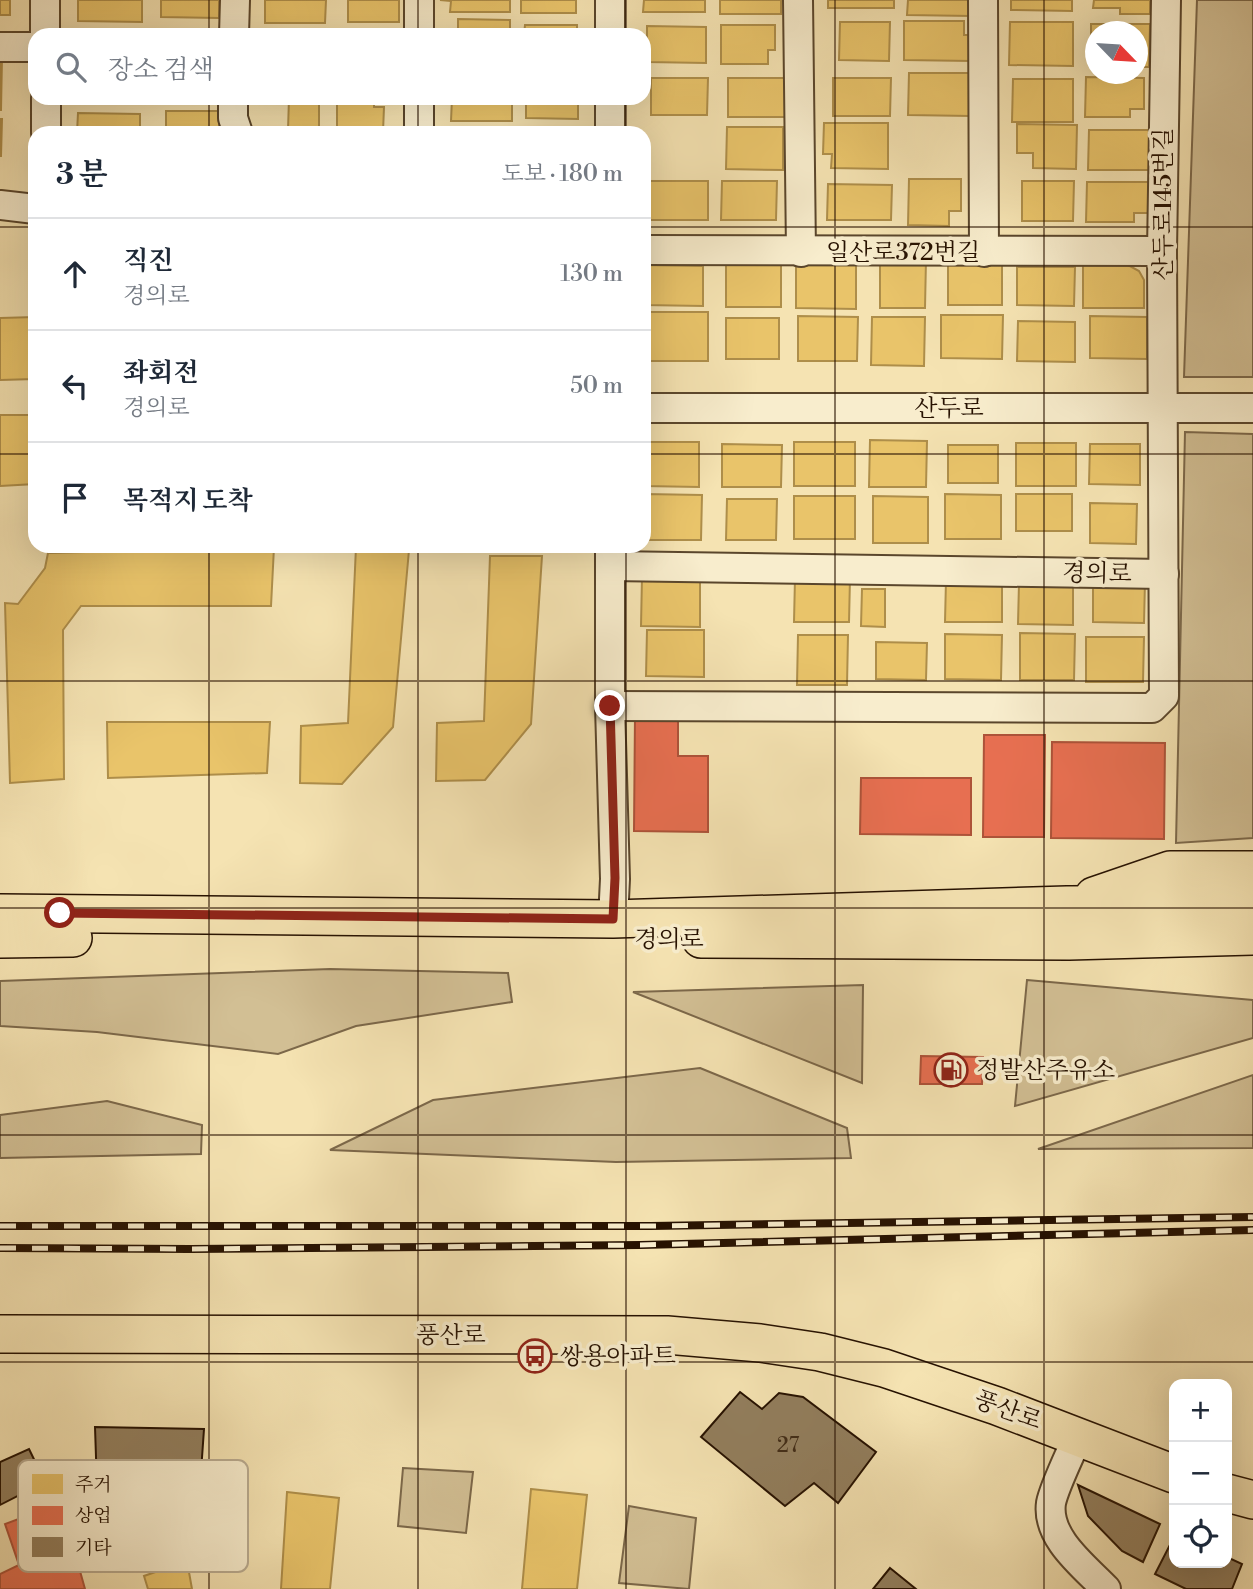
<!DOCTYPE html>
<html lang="ko">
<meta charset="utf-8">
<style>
body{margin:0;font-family:"Libre Bodoni","Noto Serif KR",serif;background:#f2f2f3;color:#1f2937}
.controls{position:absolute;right:21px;bottom:21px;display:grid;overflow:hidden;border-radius:14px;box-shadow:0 7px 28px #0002}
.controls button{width:63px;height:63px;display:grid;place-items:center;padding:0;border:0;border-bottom:2px solid #e0e1e3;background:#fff;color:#1f2937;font:35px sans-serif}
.compass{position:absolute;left:1085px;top:21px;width:63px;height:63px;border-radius:50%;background:#fff;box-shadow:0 7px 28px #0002;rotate:115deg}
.stop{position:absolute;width:21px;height:21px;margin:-16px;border:5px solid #8f2418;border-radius:50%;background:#fff}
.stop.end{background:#8f2418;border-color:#fff;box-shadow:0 2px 7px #0008}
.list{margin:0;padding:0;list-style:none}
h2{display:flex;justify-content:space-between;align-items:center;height:91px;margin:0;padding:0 28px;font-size:30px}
h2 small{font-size:23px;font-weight:400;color:#747a83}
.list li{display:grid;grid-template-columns:46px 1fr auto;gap:21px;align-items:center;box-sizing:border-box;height:112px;padding:0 28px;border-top:2px solid #e0e1e3}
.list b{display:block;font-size:26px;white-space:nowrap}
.list p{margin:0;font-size:23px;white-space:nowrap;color:#747a83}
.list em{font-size:23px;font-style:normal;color:#747a83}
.icon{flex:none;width:38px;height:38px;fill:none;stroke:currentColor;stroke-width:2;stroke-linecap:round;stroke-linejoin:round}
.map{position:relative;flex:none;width:1253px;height:1589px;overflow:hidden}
.search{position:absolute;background:#fff;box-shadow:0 7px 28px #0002;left:28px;top:28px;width:623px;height:77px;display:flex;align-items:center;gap:18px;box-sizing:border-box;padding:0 24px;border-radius:21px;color:#747a83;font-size:26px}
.panel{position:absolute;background:#fff;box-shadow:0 7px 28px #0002;left:28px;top:126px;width:623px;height:427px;border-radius:21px}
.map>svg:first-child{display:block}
.green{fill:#d2bf94;stroke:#7c684a;stroke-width:2}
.homes{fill:#e9c46a;stroke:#ae8e4a;stroke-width:2}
.shops{fill:#e76f51;stroke:#ad5339;stroke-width:2}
.building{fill:#927e5d;stroke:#261100;stroke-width:2}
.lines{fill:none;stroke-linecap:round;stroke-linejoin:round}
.minor-casing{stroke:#5a462c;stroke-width:32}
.major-casing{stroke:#261100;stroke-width:40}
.minor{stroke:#f8edcd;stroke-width:28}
.major{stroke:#f5e3b2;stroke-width:37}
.rail-casing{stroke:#261100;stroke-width:8}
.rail{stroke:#f8edcd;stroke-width:5;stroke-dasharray:16;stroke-linecap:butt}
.route{stroke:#8f2418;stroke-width:9}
.grid{fill:none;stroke:#261100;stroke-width:2;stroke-opacity:0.55}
.labels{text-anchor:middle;stroke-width:7;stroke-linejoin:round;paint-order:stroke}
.number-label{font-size:21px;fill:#412c17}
.street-label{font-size:24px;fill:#261100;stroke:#f8edcd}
.poi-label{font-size:24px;fill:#261100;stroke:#f8edcd;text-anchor:start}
.key{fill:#f8edcd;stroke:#b9ab90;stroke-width:2}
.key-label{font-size:19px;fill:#261100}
</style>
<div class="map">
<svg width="1253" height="1589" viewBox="0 0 1253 1589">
<rect width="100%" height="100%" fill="#f5e3b2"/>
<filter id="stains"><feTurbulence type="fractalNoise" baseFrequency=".00286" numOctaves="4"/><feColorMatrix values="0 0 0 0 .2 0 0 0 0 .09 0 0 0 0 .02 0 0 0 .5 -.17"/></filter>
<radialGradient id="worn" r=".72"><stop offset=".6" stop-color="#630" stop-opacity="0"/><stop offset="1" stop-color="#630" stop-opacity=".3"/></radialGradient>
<g class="green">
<path d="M1197 0H1253V377H1184Z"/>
<path d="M1185 432 1253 434V838L1176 843Z"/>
<path d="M330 969 508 973 512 1002 356 1026 278 1054 97 1032 0 1026V981Z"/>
<path d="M1027 980 1253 1000V1038L1015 1106Z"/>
<path d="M863 985 862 1083 633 992Z"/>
<path d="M700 1068 847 1128 851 1158 616 1162 330 1150 433 1100Z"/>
<path d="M1253 1075V1148L1038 1149Z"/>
<path d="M107 1101 202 1125 201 1154 0 1158V1115Z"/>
<path d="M403 1468 473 1472 466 1533 398 1526Z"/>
<path d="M629 1506 696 1518 689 1589 619 1583Z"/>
</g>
<g class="homes">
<rect x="0" y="0" width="10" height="15"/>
<path d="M78 0H142V22L78 21Z"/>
<path d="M161 0H219V18L161 17Z"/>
<path d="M265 0H326L325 23H265Z"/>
<rect x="348" y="0" width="51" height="22"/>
<path d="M440 0H510V12H450L451 1Z"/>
<rect x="521" y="0" width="55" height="13"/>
<path d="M644 0H705V12H643Z"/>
<rect x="720" y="0" width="61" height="14"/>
<rect x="828" y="0" width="66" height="8"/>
<path d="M908 0H971V16L907 15Z"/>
<path d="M1011 0H1072V11L1011 10Z"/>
<path d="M1094 0H1150V14H1120V8H1093Z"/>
<path d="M458 19 510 20V35H458Z"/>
<path d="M904 21H964V35H971V61L904 60Z"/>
<path d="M840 22H890L889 61 839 60Z"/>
<path d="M1010 22H1073V66L1009 65Z"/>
<path d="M1091 24H1150L1149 67H1138V32H1096V67H1091Z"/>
<path d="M525 25H577V35H524Z"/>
<path d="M721 25H775V50H768V64H721Z"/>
<path d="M647 26 706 27V63L647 62Z"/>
<path d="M0 58H2L1 110H0Z"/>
<path d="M909 73H970V116L908 115Z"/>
<path d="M1086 77 1144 78V109H1130V117H1085Z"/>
<path d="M651 78H708L707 115H651Z"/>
<path d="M728 78H786L785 117H728Z"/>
<path d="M833 78H891L890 116H833Z"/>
<path d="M1013 79H1073V122H1012Z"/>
<path d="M84 98H141V100L84 99Z"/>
<path d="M161 98H220V104L161 103Z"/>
<path d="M289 98H319V133H286L288 130Z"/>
<path d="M337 98H374V107H384L383 132 337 133Z"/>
<path d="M452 98H512V121H451Z"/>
<path d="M526 98H578V119L526 118Z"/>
<rect x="166" y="111" width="53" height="22"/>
<path d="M78 113 140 114V133H77Z"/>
<path d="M0 119H2L1 156H0Z"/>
<path d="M824 123H888V169L831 168 832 154H823Z"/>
<path d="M1017 124 1077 125 1076 169 1033 168V153H1017Z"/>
<path d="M727 127H783V170L726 169Z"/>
<rect x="451" y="128" width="59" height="5"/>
<path d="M527 130 581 131V133H527Z"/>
<path d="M1089 130H1150V170H1088Z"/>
<path d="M909 179H961V211H949V226L908 225Z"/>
<path d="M649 181H708V220H648Z"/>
<path d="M722 181H777L776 220H721Z"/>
<path d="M1022 181H1074L1073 221H1022Z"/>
<path d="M1087 182H1149V213H1134V222H1086Z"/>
<path d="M828 184 892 185 891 220H827Z"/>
<path d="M880 259H926L925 308H880Z"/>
<path d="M948 262 1002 263V305H948Z"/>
<rect x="726" y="264" width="55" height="43"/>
<path d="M796 264 856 265V309L796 308Z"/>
<path d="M644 265 703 266V306L644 305Z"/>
<path d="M1083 265H1128L1139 271 1144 280V308H1083Z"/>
<path d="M1017 267H1075L1074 306 1017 305Z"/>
<rect x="644" y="312" width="64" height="49"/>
<path d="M941 315H1003L1002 359 941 358Z"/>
<path d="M798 316 858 317 857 361H798Z"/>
<path d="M1090 316 1147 317V359L1090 358Z"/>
<path d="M35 317V379L0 380V318Z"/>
<path d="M872 317H925L924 366 871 365Z"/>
<rect x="726" y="318" width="53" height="41"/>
<path d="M1018 321 1075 322V362L1017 361Z"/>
<path d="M0 415H35V484L0 486Z"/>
<path d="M870 440 927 441 926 487H869Z"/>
<path d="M644 442H699V487L644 486Z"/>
<rect x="794" y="442" width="61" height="44"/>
<rect x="1016" y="443" width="60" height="43"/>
<path d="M722 444 782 445 781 487H722Z"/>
<path d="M1090 444H1140V485L1089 484Z"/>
<rect x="948" y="445" width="50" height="38"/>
<path d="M644 494 702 495 701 540H644Z"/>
<path d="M945 494 1001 495V539H945Z"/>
<rect x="1016" y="494" width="56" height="37"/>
<rect x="794" y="496" width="61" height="43"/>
<path d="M873 496 928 497V543H873Z"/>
<path d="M727 499H777L776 540H726Z"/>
<path d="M1090 503 1137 504 1136 544 1090 543Z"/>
<path d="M274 547 271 606H81L63 630 64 779 10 783 5 603 18 604 45 568 48 553Z"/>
<path d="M356 547 409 550 393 727 342 784 300 783 301 726 348 723Z"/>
<path d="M490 556H542L531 724 485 780 436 781 437 723 484 721Z"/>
<path d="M642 577H700V627L641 626Z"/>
<path d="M795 578H850L849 622H794Z"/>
<path d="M946 580 1002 581V622H945Z"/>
<path d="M1093 581H1145L1144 623 1093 622Z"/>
<path d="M1019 583H1073V625L1018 624Z"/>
<path d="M862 589H885V627L861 626Z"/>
<path d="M647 630H704V677L646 676Z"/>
<path d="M1020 633 1075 634 1074 680H1020Z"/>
<path d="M945 634 1002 635 1001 680 945 679Z"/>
<path d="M798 635H848L847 685H797Z"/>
<path d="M1086 637H1144L1143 682H1086Z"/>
<path d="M876 642 927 643 926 680 876 679Z"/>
<path d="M107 722H270L267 773 108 778Z"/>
<path d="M531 1489 587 1495 577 1589H522Z"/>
<path d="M287 1492 339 1498 330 1589H281Z"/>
<path d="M187 1561 192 1589H148L144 1576Z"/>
</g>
<g class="shops">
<path d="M635 715H678V756H708V832L634 831Z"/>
<path d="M984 735H1045L1044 837H983Z"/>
<path d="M1052 742 1165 743 1164 839 1051 838Z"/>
<path d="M861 778H971V835L860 834Z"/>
<path d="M921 1056 983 1057 982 1084H920Z"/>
<path d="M61 1503 85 1589H0V1574L19 1565 5 1524Z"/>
</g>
<g class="building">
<path d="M740 1392 762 1409 779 1393 803 1397 876 1452 838 1503 814 1483 785 1506 701 1437Z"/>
<path d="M95 1427 204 1429 200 1486 97 1487Z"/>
<path d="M29 1449 45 1482 0 1505V1462Z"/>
<path d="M1078 1485 1160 1524 1143 1562 1122 1551 1088 1516Z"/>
<path d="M1174 1537V1563H1227V1557L1242 1564 1232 1589H1186L1155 1574Z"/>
<path d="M890 1568 916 1589H873Z"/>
</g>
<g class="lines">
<defs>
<g id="minor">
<path d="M45 0V35"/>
<path d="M419 0V35"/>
<path d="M610 0V35"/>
<path d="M798 0 801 252"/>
<path d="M983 0 984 252"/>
<path d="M234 35 235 0"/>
<path d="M0 47H35"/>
<path d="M46 98V133"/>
<path d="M233 98V118L238 133"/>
<path d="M419 98V133"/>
<path d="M610 98V133"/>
<path d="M0 205 35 209"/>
<path d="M644 250 1162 251"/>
<path d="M644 408H1253"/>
<path d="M610 546V706L615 879 613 919"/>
<path d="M610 566 1164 574"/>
<path d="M610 706 1152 708 1164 696 1162 251 1166 0"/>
<path d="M1078 1436C1071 1453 1054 1487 1051 1503 1046 1538 1085 1567 1106 1589"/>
</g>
<g id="major">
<path d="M1094 896 1170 870H1253"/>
<path d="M0 913 613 919 1067 905 1253 904"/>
<path d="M0 939 73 938"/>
<path d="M701 939 1069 941 1253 936"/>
<path d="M0 1334 667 1335 760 1343 820 1352 884 1368 997 1406 1174 1474"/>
<path d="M1227 1493 1253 1500"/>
</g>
</defs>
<use href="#minor" class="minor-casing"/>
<use href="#major" class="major-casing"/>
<use href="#minor" class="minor"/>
<use href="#major" class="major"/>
<defs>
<g id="rail">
<path d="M0 1226H651L1253 1217"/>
<path d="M0 1248 190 1249 640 1245 1253 1230"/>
</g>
</defs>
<use href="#rail" class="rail-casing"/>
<use href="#rail" class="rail"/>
</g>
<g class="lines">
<path class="route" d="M60 913 613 919 615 878 610 706"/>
</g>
<path class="grid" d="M209 0V35M418 0V35M626 0V35M835 0V1589M1044 0V1589M209 98V133M418 98V133M626 98V133M0 227H35M644 227H1253M0 454H35M644 454H1253M209 546V1589M418 546V1589M626 546V1589M0 681H1253M0 908H1253M0 1135H1253M0 1362H1253"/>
<defs>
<symbol id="fuel-ring" viewBox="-11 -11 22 22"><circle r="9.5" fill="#f8edcd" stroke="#8f2418" stroke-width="1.5"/><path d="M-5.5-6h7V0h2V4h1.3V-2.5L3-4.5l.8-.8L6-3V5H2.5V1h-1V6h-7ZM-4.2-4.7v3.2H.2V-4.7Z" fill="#8f2418"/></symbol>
<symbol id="bus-ring" viewBox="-11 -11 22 22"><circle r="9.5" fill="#f8edcd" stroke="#8f2418" stroke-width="1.5"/><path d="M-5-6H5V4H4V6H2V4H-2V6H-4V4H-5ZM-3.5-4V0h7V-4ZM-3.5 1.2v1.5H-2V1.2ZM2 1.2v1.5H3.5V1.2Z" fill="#8f2418"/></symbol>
</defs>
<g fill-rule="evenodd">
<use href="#fuel-ring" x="932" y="1051" width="38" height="38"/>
<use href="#bus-ring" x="516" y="1337" width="38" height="38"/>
</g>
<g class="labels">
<g class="number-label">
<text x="788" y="1452">27</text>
</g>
<g class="street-label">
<text transform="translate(1163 204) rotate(-90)" y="8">산두로145번길</text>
<text x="903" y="260">일산로372번길</text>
<text x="949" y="416">산두로</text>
<text transform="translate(1097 573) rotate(1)" y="8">경의로</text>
<text x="669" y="947">경의로</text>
<text x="451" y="1343">풍산로</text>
<text transform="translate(1008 1410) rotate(20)" y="8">풍산로</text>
</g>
<g class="poi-label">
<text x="976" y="1078">정발산주유소</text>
<text x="560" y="1364">쌍용아파트</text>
</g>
</g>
<rect x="18" y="1460" width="230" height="112" rx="10" class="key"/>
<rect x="32" y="1474" width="31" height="20" fill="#e9c46a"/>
<rect x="32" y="1506" width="31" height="19" fill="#e76f51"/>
<rect x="32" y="1537" width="31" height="20" fill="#927e5d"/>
<g class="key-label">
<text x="75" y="1491">주거</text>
<text x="75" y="1522">상업</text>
<text x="75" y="1554">기타</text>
</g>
<rect width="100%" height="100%" filter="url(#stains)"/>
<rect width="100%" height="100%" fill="url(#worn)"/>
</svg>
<div class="controls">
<button>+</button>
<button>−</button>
<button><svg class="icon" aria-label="locate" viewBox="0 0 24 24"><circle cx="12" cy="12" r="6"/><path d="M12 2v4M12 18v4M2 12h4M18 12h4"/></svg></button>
</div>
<svg class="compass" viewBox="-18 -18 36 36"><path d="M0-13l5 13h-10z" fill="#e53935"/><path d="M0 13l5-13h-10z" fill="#747a83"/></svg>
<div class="stop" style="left:60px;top:913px"></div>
<div class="stop end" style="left:610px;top:706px"></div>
<div class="search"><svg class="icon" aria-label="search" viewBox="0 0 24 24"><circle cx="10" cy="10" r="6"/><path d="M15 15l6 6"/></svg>장소 검색</div>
<section class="panel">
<h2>3 분<small>도보 · 180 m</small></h2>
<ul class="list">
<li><svg class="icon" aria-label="ahead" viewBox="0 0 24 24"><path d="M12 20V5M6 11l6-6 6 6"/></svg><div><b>직진</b><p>경의로</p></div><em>130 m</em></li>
<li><svg class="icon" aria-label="left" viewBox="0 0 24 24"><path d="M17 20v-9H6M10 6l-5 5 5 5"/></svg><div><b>좌회전</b><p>경의로</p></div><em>50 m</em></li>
<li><svg class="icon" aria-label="arrive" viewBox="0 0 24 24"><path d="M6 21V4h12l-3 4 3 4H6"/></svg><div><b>목적지 도착</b></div></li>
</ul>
</section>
</div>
